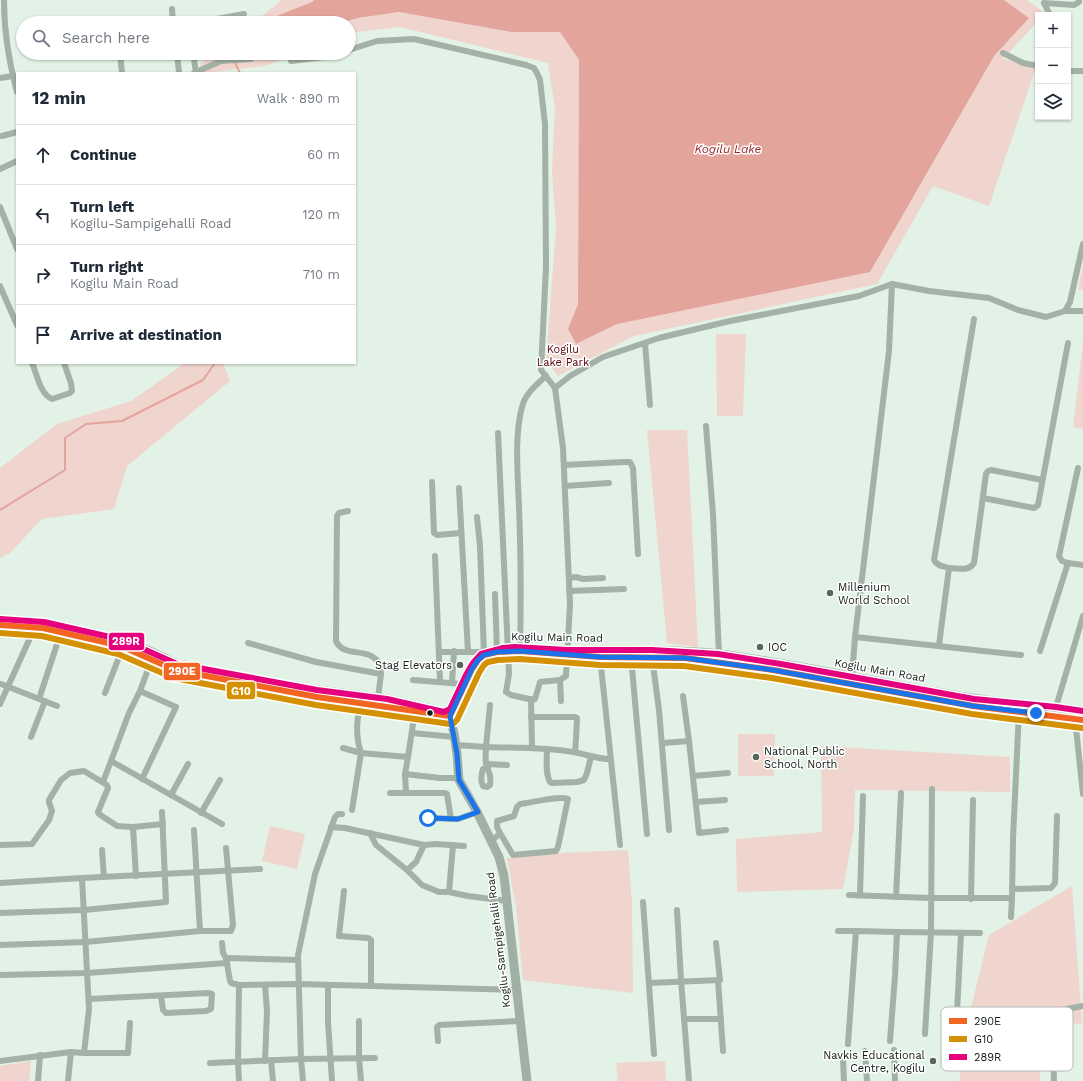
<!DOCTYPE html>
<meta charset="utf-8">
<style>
body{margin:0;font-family:"Work Sans",sans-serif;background:#f6f6f7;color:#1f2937}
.controls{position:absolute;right:12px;top:12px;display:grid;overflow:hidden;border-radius:0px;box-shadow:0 1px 3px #0004}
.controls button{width:36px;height:36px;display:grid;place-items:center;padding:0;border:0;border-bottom:1px solid #e0e1e3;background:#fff;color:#1f2937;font:20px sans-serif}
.stop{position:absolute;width:12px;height:12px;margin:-9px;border:3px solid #1a73e8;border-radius:50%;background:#fff}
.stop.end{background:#1a73e8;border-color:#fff;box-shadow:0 1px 4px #0008}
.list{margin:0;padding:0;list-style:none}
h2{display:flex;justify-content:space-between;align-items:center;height:52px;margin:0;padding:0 16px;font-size:17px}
h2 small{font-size:13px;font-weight:400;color:#747a83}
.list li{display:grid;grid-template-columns:26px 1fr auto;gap:12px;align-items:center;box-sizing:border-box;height:60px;padding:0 16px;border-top:1px solid #e0e1e3}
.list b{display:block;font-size:15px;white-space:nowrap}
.list p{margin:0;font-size:13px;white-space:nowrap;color:#747a83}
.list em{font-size:13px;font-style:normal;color:#747a83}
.icon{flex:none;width:22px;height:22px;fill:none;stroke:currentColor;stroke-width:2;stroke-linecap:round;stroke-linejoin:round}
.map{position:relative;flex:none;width:1083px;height:1081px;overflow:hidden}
.search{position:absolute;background:#fff;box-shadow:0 1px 3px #0004;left:16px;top:16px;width:340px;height:44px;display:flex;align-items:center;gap:10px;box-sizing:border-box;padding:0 14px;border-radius:22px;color:#747a83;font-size:15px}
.panel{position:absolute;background:#fff;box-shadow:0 1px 3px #0004;left:16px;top:72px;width:340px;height:292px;border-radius:0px}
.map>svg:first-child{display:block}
.green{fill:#efd5cd}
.water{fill:#e3a49c}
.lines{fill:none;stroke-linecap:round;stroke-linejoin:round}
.stream{stroke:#e3a49c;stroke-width:2}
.street{stroke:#a3b1a6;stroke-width:6}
.secondary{stroke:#a1b0a5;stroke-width:9}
.bus-1-casing{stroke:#fff;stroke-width:9}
.bus-2-casing{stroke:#fff;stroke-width:9}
.bus-3-casing{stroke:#fff;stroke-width:9}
.bus-1{stroke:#f26522;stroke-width:6}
.bus-2{stroke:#d49103;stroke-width:6}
.bus-3{stroke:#e5007d;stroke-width:6}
.route{stroke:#1a73e8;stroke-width:5}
.poi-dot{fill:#59665c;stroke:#fff;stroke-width:1.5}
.bus-dot{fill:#0f1a12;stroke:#fff;stroke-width:1.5}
.labels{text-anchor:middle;stroke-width:3;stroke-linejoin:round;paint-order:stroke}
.park-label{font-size:11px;fill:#5b010a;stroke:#fff}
.poi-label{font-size:11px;fill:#0f1a12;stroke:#fff;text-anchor:start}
.street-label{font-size:11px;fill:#0f1a12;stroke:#fff}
.water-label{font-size:12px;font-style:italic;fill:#99272a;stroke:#fff}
.key{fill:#fff;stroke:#b7bab8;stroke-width:1}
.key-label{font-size:11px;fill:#0f1a12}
.line-badge{stroke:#fff;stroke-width:1.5}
.badge-label{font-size:11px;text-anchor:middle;font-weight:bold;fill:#fff}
</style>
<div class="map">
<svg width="1083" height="1081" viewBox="0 0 1083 1081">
<rect width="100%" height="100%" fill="#e2f2e6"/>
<g class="green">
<path d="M282 0H314L312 2 279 15 270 23H253Z"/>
<path d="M1004 0H1027L1045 13 1043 15H1038V21L1003 59 1036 67 989 206 933 186 877 284 634 336 558 376 546 360 556 227 552 170 555 109 548 63 400 27 357 32 349 35V23H341L358 18 399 12 511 32H560L579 60 578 304 568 329 576 344 617 324 994 56 1029 18Z"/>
<path d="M214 53H239L234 58 250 53H300L265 66 202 73 200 64Z"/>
<path d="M1083 265V290L1078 289Z"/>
<path d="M716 334H746L743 416H717Z"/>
<path d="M1083 343V429L1073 427Z"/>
<path d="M185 363H223L230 381 127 466 114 509 42 519 10 553 0 558V468L57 424 131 401Z"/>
<path d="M647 430H687L698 647 667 643Z"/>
<path d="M738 734H775L774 776H738Z"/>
<path d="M821 746 1010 757V792L855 790 854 829 843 889 737 892 736 839 822 832Z"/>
<path d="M270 826 305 834 297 869 262 861Z"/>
<path d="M628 850 632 903 633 993 523 980 516 907 507 858 559 853Z"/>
<path d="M1072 886 1082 1023 1040 1028V1081H960L958 1037 964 1036 989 935Z"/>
<path d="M31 1061 29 1081H0V1066Z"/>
<path d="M665 1061 666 1081H618L616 1063Z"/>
</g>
<path class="water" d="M314 0H1004L1029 18 994 56 870 272 617 324 576 344 568 329 578 304 579 60 560 32H511L399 12 358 18 341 23H270L279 15 312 2Z"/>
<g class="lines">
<g class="stream">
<path d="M234 61 240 73"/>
<path d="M0 510 65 470V438L86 424 122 421 203 380 215 363"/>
</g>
<g class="street">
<path d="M4 0C4 31 9 62 17 92"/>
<path d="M1044 3 1074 5 1079 2V0"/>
<path d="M1044 3 1050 15"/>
<path d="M172 9 173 23"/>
<path d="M195 23 244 14"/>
<path d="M349 50 377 41 414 39 526 65 534 68 537 73 540 80 545 124 546 267 541 370 555 388 563 448 570 604 566 676 560 680 540 682 535 699 533 700 511 695 506 692 509 674 498 433"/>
<path d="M120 53 122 73"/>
<path d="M177 53 179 73"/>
<path d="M193 53 196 72"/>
<path d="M1003 53 1023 63 1038 66"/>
<path d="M291 61 332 56 341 53"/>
<path d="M1068 71H1083"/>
<path d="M194 73 221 61 251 59"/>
<path d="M0 78 13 76"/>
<path d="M2 136 17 132"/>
<path d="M0 169 17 161"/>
<path d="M0 207 17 249"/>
<path d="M0 286 17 325"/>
<path d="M1065 311H1083"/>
<path d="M645 343 650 405"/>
<path d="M32 363C37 374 40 394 52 399L70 393 72 391 71 383 64 363"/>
<path d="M555 388 570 376 603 357 659 338 730 321 859 296 892 284 929 291 989 298 1018 310 1046 317 1065 311 1070 302 1083 244"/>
<path d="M706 426 713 514 719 656"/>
<path d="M564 465 624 462H630L633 468 638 554"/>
<path d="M432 482 434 533 437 535 461 533"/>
<path d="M565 486 609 483"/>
<path d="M459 488 468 652"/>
<path d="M983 498 1034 508 1038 505 1068 343"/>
<path d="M348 511 339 513 337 516 336 641C343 658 369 647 378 662 380 665 380 670 381 674"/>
<path d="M477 517 480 546 484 655"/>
<path d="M435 556 440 682"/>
<path d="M1068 563 1062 561 1059 556 1078 468"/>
<path d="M949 568C958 568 969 572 974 563L986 474 988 471 991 470 1042 480"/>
<path d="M569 578 576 577 583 579 603 578"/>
<path d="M569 591 624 589"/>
<path d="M495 594 497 652"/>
<path d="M855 637 889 351 892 284"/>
<path d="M248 643 316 662 381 674 378 698"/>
<path d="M939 645 949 568C943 566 937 566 934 560L974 319"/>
<path d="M520 651C521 603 521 555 519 507 518 477 514 436 522 407 525 394 536 385 546 376"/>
<path d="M1040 651 1068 563 1083 565"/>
<path d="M440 652H480L483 656"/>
<path d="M600 657 620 845"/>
<path d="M631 657 647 834"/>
<path d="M652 657 659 710 669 830"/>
<path d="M852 677 855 637 1021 655"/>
<path d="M413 680 462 684"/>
<path d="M560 680 561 701"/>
<path d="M452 683 454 651"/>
<path d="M1 684 57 706"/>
<path d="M140 691 129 713 111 761 222 824"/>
<path d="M105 693 123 647"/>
<path d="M683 696 689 741 699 833 726 830"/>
<path d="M39 699 61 632"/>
<path d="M531 699 532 748"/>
<path d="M360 703C357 721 355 735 361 753"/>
<path d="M0 704 35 627"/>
<path d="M1056 707 1083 616"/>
<path d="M531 717H575L577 718 576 739 575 752"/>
<path d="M1075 719 1083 794"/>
<path d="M412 733 454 737"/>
<path d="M31 737 45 701"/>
<path d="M663 743 689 741"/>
<path d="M456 745 486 747 490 705"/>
<path d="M343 748 361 753"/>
<path d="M547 749C547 759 545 773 550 782L552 783 577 782 584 780 587 773 591 757"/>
<path d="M486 764 507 765"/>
<path d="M488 767 483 769C481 775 480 780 483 786L487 787 490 785C492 774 488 772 486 763 485 758 486 752 486 747 515 748 545 747 573 752 586 754 597 759 610 759"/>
<path d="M405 774 440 778H459"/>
<path d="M693 776 728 773"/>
<path d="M142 779 176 707 140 691 153 656"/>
<path d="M103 782 111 761"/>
<path d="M406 792 405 774 408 757"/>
<path d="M390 793H445L447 794 451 819"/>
<path d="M171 795 188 764"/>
<path d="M696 802 725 800"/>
<path d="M352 810 361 753 408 757 415 711"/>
<path d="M201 813 220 780"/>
<path d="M428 818 458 819 478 812"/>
<path d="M133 827 136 876"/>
<path d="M331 827 345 828 424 845"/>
<path d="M194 830 200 931"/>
<path d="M370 833 376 845 407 870 422 885 439 892H449L468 896 507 901"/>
<path d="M492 841 500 833 497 827V821L514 816 517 807 520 804C531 803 559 795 568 799L558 847 556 851 513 855 500 833"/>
<path d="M0 845 32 844 49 820 52 811 49 802V800L61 780 70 773 84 771 107 785 108 788 98 812 99 814 117 826 133 827 163 824"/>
<path d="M102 850 104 877"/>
<path d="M407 870 416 862 424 845 436 844 464 846"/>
<path d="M82 878 260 869"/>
<path d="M0 883 82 878 89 1009 84 1053 71 1052 0 1061"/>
<path d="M1012 889 1051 888 1055 883 1057 816"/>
<path d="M344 891 339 936 368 938 371 940V986"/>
<path d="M449 892 453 845"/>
<path d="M849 895 931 898H1012L1011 917"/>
<path d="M860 895 863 796"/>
<path d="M896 897 901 793"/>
<path d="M1012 898 1013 839 1019 710"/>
<path d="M971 899 973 800"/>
<path d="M643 902 654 1054"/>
<path d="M677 910 681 980 689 1081"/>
<path d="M0 913 84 910 166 902 162 812"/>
<path d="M838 931H856"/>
<path d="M897 932 980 933"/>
<path d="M222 943 223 953 226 958 230 981 231 983 239 985 298 984 517 990"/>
<path d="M0 945 86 942 200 931H231L233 925 226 848"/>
<path d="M226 958 298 960"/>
<path d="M0 975 87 973 227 963"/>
<path d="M718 980 723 1051"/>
<path d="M649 983 720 980 716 943"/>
<path d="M239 985 238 1062 239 1081"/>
<path d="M328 985V1022L332 1081"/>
<path d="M89 999 208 993 212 994 211 1009 206 1011 166 1013 163 1010 161 996"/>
<path d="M684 1019H721"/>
<path d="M359 1021V1058L361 1081"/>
<path d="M956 1033 961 933"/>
<path d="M925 1034 931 932 932 789"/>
<path d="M438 1041 437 1027 439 1025 520 1021"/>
<path d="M848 1044 856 931 897 932 895 976 890 1041"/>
<path d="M894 1050 895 1081"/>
<path d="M865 1051 867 1081"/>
<path d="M84 1053H128L130 1023"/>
<path d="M271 1060 273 1081"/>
<path d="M843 1060 844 1081"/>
<path d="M265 1061 267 1011 265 985"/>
<path d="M210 1063 301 1059 375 1058"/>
<path d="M38 1081 40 1055"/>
<path d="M68 1081 71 1052"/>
<path d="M303 1081 301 1059 298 955 315 874 335 817 338 814H342"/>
<path d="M1054 1081 1052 1017 1054 1012 1056 1011 1083 1006"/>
</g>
<g class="secondary">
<path d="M0 625 43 628 121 646 175 670 317 697 450 716 472 669 478 660 484 655 497 652 520 651 600 657 685 658 773 670 973 706 1083 720"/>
<path d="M123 640 154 653 177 664 185 665"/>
<path d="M583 650C629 651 674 649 719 654 804 665 888 685 972 698 1009 704 1046 706 1083 711"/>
<path d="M310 689 387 699 431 709"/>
<path d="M448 712 454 733 457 754 459 780 476 810 499 857 504 876 527 1081"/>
</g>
<defs>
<path id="bus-1" d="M0 625 43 628 121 646 175 670 317 697 450 716 472 669 478 660 484 655 497 652 520 651 600 657 685 658 773 670 973 706 1083 720"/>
<path id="bus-2" d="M0 633 42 636 118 654 174 678 316 705 450 724 454 723 457 720 479 673 484 665 488 662 498 660 520 659 600 665 684 666 772 678 972 714 1082 728"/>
<path id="bus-3" d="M0 619 44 622 123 640 177 664 317 690 387 699 444 712 450 709 466 675 473 663 481 654 503 648 515 647 567 650H652L718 654 781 664 974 699 1056 707 1083 711"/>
</defs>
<use href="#bus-1" class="bus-1-casing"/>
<use href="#bus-2" class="bus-2-casing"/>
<use href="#bus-3" class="bus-3-casing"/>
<use href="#bus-1" class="bus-1"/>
<use href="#bus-2" class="bus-2"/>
<use href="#bus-3" class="bus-3"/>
</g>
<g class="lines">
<path class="route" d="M428 818 458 819 478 812 459 780 457 754 450 716 472 669 478 660 484 655 497 652 520 651 600 657 685 658 773 670 973 706 1036 713"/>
</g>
<g class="poi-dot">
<circle cx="830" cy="593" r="4"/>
<circle cx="760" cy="647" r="4"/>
<circle cx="460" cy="665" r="4"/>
<circle cx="756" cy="757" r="4"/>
<circle cx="933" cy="1061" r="4"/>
</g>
<circle class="bus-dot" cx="430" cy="713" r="3.5"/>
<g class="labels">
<g class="park-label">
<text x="563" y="353">Kogilu<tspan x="563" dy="13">Lake Park</tspan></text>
</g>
<g class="poi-label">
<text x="838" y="591">Millenium<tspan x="838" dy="13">World School</tspan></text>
<text x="768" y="651">IOC</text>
<text x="452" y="669" text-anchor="end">Stag Elevators</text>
<text x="764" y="755">National Public<tspan x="764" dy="13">School, North</tspan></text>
<text x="925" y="1059" text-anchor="end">Navkis Educational<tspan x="925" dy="13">Centre, Kogilu</tspan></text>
</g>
<g class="street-label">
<text transform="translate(557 637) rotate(1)" y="4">Kogilu Main Road</text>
<text transform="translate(880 670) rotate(10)" y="4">Kogilu Main Road</text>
<text transform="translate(498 940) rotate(-97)" y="4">Kogilu-Sampigehalli Road</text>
</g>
<g class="water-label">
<text x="728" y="153">Kogilu Lake</text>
</g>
</g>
<rect x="941" y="1007" width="132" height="64" rx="6" class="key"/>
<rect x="949" y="1018" width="18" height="6" fill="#f26522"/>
<rect x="949" y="1036" width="18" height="6" fill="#d49103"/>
<rect x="949" y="1054" width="18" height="6" fill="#e5007d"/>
<g class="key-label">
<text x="974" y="1025">290E</text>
<text x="974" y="1043">G10</text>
<text x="974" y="1061">289R</text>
</g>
<g class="line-badge">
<rect x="108" y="632" width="37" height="19" rx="4" fill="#e5007d"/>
<rect x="163" y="662" width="38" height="19" rx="4" fill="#f26522"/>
<rect x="226" y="681" width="30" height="19" rx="4" fill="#d49103"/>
</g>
<g class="badge-label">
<text x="126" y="645">289R</text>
<text x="182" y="675">290E</text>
<text x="241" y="695">G10</text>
</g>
</svg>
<div class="controls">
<button>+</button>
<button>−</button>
<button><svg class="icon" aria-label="layers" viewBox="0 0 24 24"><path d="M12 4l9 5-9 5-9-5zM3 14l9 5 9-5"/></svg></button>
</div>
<div class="stop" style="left:428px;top:818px"></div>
<div class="stop end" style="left:1036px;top:713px"></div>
<div class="search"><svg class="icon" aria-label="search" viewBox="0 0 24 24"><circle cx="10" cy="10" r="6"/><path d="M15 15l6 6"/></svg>Search here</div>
<section class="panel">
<h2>12 min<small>Walk · 890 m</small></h2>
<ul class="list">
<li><svg class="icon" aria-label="ahead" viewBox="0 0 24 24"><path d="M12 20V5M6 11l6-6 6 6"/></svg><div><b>Continue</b></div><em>60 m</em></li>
<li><svg class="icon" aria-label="left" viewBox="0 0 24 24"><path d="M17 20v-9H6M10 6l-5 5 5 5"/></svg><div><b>Turn left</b><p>Kogilu-Sampigehalli Road</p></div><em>120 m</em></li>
<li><svg class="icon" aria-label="right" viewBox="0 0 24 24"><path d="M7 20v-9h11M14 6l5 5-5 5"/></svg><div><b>Turn right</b><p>Kogilu Main Road</p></div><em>710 m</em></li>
<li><svg class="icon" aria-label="arrive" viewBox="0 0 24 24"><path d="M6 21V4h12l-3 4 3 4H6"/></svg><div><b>Arrive at destination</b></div></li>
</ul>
</section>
</div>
